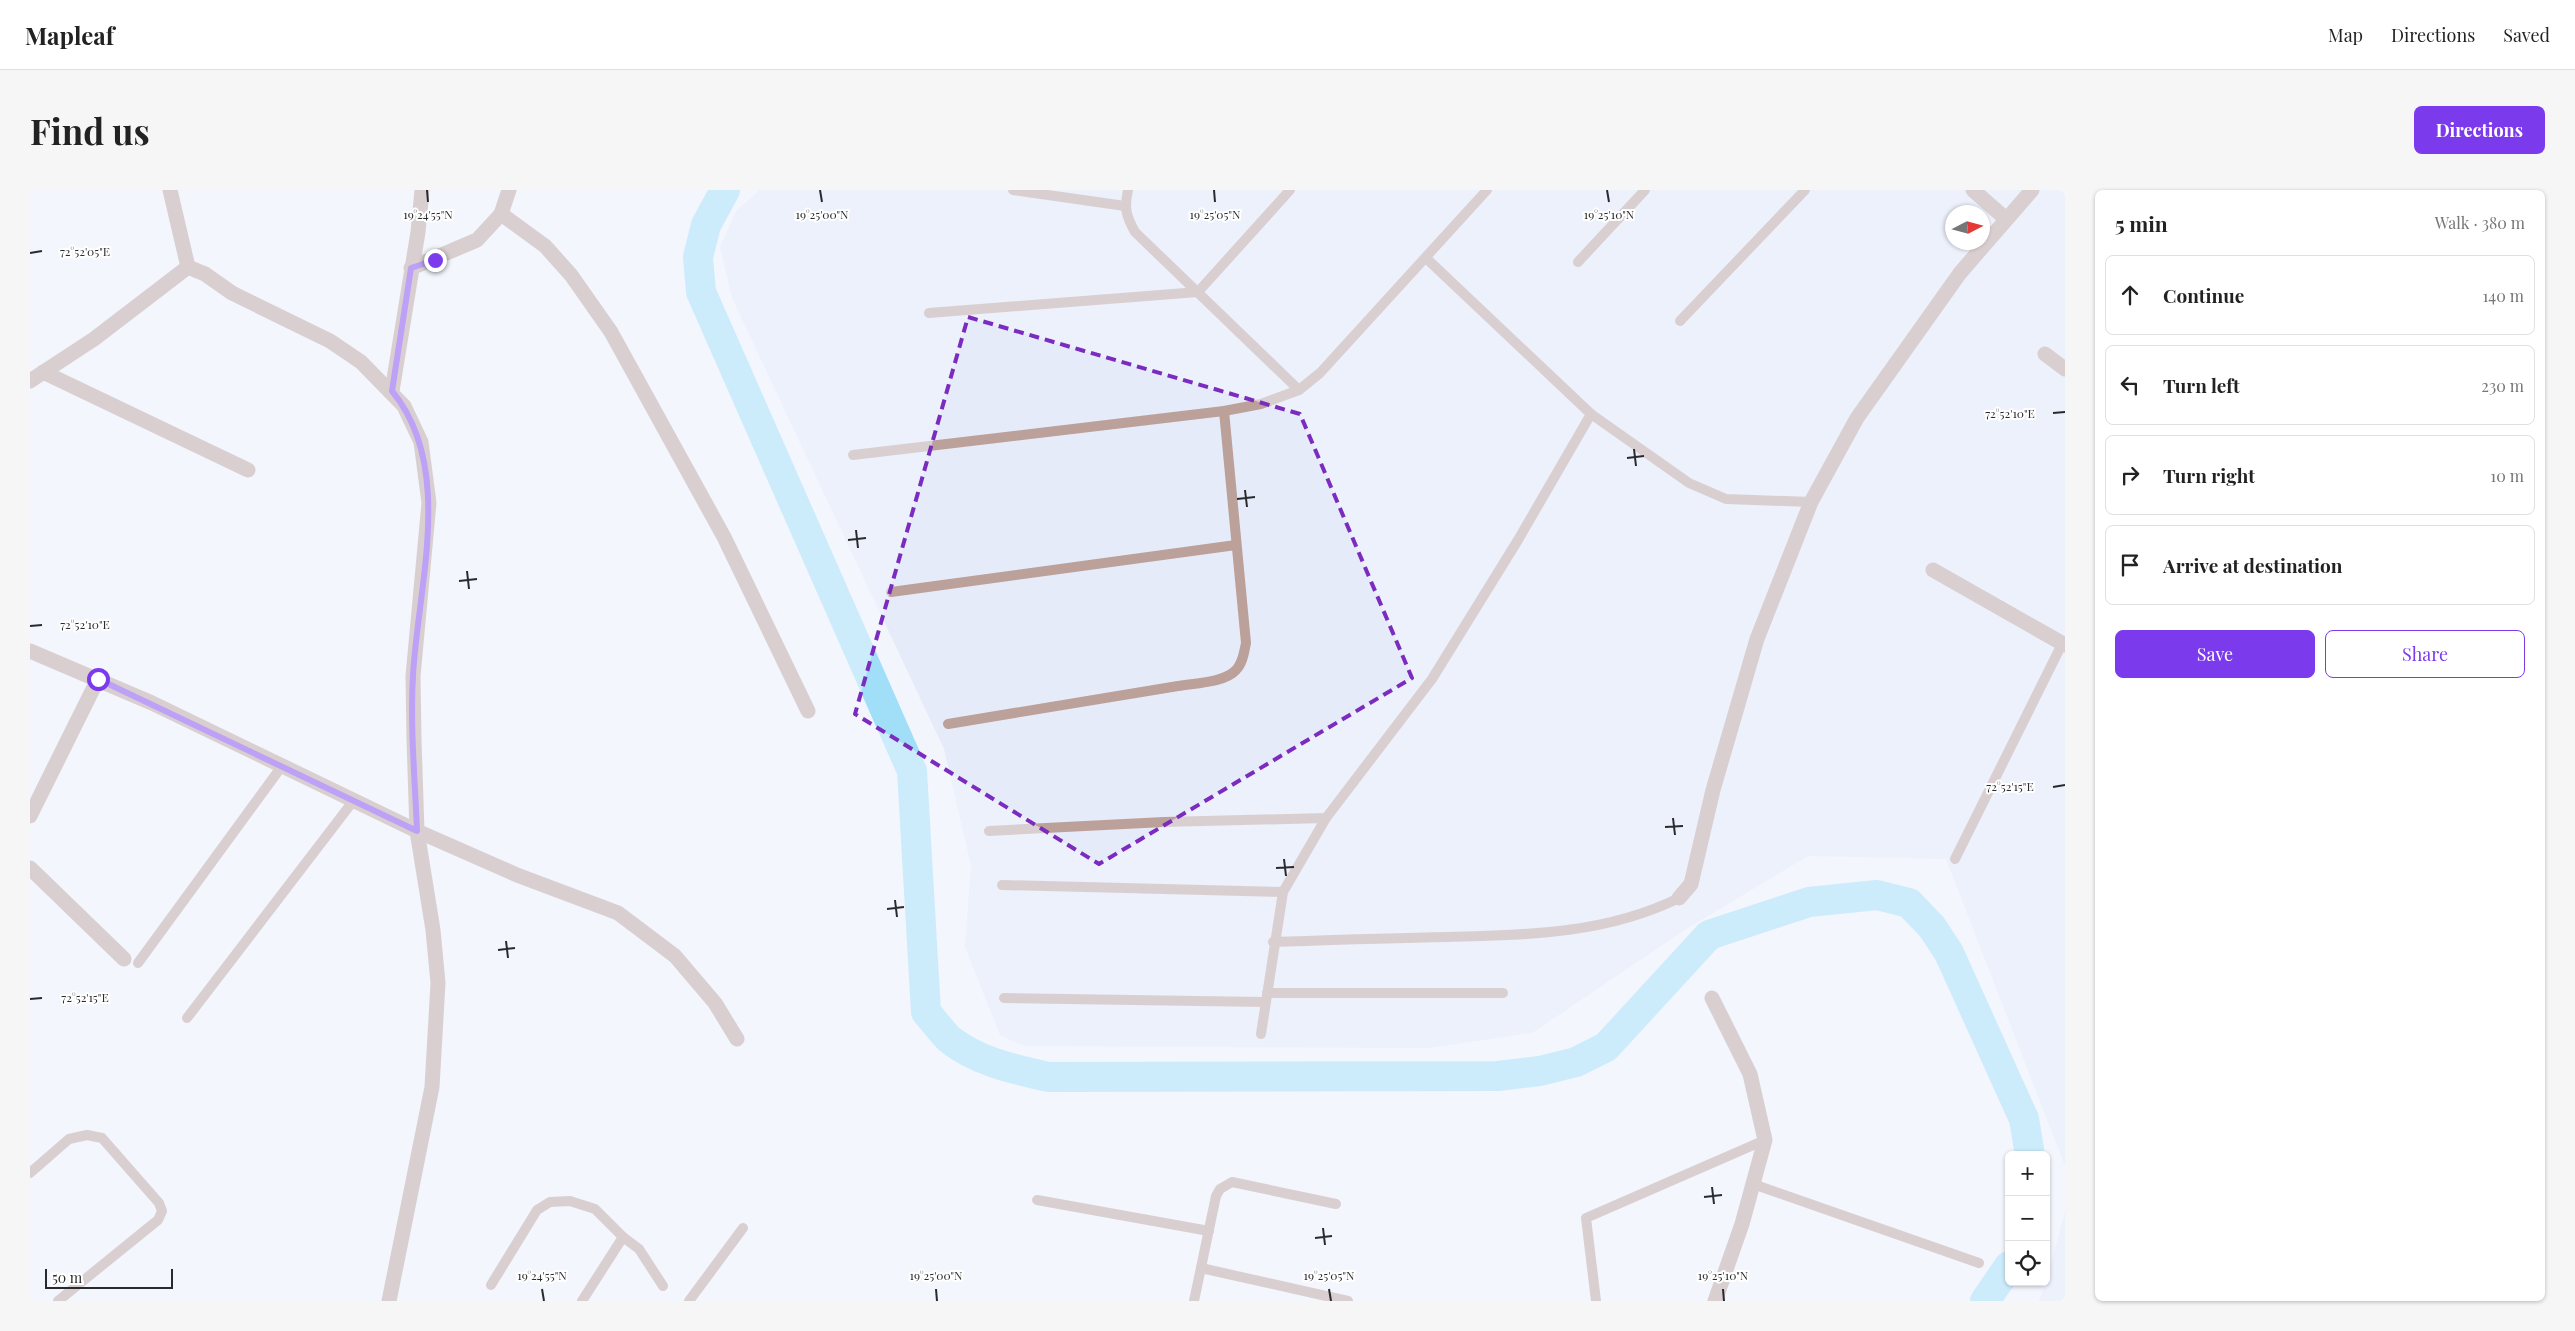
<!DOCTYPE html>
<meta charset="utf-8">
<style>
body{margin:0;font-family:"Playfair Display",serif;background:#f6f6f6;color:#222}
.controls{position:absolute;right:15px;bottom:15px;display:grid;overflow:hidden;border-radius:8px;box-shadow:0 1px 4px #0004}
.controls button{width:45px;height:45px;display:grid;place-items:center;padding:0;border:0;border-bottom:1px solid #e0e0e0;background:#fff;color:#222;font:25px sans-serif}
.compass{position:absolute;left:1915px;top:15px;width:45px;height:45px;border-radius:50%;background:#fff;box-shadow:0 1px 4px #0004;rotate:84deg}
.scale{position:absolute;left:15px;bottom:12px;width:128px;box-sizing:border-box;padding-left:5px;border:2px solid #292a2d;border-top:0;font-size:14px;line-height:18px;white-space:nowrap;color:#292a2d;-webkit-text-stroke:4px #fff;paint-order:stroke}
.stop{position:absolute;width:15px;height:15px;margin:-11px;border:4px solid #7c3aed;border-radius:50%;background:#fff}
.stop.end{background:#7c3aed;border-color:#fff;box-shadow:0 1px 5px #0008}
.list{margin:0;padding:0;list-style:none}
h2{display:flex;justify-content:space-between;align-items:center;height:65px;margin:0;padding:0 20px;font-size:21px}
h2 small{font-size:16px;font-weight:400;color:#767676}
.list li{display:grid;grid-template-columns:32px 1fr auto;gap:15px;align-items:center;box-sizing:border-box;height:80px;margin:0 10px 10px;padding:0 10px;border:1px solid #e0e0e0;border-radius:8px}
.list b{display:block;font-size:19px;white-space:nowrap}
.list em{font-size:16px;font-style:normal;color:#767676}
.actions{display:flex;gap:10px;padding:15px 20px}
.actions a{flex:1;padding:11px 0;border:1px solid #7c3aed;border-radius:8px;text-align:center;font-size:18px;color:#7c3aed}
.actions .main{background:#7c3aed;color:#fff}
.icon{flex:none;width:28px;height:28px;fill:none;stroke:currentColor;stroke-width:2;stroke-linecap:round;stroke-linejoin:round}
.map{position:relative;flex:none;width:2035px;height:1111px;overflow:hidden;border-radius:8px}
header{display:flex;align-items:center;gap:30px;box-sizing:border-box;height:70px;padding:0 25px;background:#fff;border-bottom:1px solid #e0e0e0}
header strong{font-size:24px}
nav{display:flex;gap:28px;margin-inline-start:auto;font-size:18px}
.intro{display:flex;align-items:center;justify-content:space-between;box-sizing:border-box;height:120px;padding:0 30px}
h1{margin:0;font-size:35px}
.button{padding:12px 22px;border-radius:8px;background:#7c3aed;color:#fff;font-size:18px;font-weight:700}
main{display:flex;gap:30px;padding:0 30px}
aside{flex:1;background:#fff;border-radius:8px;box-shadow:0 1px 4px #0004}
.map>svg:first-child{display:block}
.built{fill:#e6ebfa;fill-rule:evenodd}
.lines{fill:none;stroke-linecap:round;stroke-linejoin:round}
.river{stroke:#a1dff9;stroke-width:30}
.lane{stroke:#bba199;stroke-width:10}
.street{stroke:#bba199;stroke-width:15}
.route{stroke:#7c3aed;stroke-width:6}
.marked{fill:none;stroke:#7b2cbf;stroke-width:4;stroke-dasharray:10 6;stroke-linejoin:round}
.ticks{fill:none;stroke:#292a2d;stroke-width:2}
.ticks-label{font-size:12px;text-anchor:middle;fill:#292a2d;stroke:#fff;stroke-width:4;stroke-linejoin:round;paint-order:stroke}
</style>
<header>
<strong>Mapleaf</strong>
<nav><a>Map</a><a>Directions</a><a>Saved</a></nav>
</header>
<div class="intro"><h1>Find us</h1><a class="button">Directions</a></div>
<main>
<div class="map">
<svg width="2035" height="1111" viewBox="0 0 2035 1111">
<rect width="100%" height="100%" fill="#f3f5fd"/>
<g class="built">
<path d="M730 0H2035V976L1916 669 1778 666 1658 738 1502 843 1399 858 994 856 970 845 935 757 941 676 914 559 702 108 690 57 706 21ZM1922 22H1952V52H1922Z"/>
<path d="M2035 1022V1111H2009L2016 1092Z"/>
</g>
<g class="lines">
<g class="river">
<path d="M695 0 676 35 668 67 671 102 882 581 896 822C904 831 911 841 919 849 948 872 983 879 1018 887L1468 886 1510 881 1546 872 1576 857 1679 745 1779 712 1847 705 1879 713 1902 737 1919 763 1994 929 2000 965"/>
<path d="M1955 1111 1979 1076"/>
</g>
<g class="lane">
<path d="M983 0 1095 16"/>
<path d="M1098 0C1094 18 1096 26 1105 42L1269 200"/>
<path d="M1548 72 1615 0"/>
<path d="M899 123 1168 102 1260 0"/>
<path d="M1650 131 1775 0"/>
<path d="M1561 224 1659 293 1696 309 1781 312"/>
<path d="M823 265 1194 221 1231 214 1269 200 1290 183 1457 0"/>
<path d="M861 402 1206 355"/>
<path d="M918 534 1148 496C1165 493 1194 493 1206 480 1213 473 1214 462 1216 453L1194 221"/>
<path d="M959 641 1134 632 1296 628"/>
<path d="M1925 669 2032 454"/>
<path d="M972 695 1253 702"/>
<path d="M1243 752C1302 750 1360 748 1418 747 1497 745 1576 744 1649 708"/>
<path d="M108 773 252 576"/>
<path d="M1237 803H1473"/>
<path d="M974 808 1235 812"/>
<path d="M157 828 324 610"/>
<path d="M1231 844 1253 702 1296 628 1402 489 1488 350 1561 224 1396 68"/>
<path d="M0 983 39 949 57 945 72 948 129 1013 132 1021 128 1030 28 1111"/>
<path d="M1723 994 1949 1073"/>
<path d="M1007 1010 1179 1041"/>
<path d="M1171 1078 1318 1111"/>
<path d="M461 1095 507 1020 520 1012 540 1011 565 1019 593 1047"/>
<path d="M552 1111 593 1047 609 1059 633 1096"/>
<path d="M659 1111 713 1038"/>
<path d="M1164 1111 1186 1006 1190 999 1202 992 1306 1014"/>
<path d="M1566 1111 1556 1028 1735 950"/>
</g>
<g class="street">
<path d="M140 0 158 77 175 84 202 103 300 151 331 172 374 216 391 252 399 313 383 486 384 549 387 641 403 740 408 793 402 897 359 1111"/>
<path d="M1943 0 1976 29"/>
<path d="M471 24 515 56 541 85 581 142 694 347 778 521"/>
<path d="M381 78 447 50 471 24 479 0"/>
<path d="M2015 164 2035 179"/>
<path d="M13 182 218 280"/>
<path d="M0 191 64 149 158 77"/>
<path d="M362 201 388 42 392 0"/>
<path d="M1903 380 2035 455"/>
<path d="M0 461 122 513 387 641 487 685 588 723 645 766 685 813 707 849"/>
<path d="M0 626 68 489"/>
<path d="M0 678 94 769"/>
<path d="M1649 708 1661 694 1683 600 1727 449 1781 312 1827 228 1930 83 2002 0"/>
<path d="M1682 808 1720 884 1735 950 1712 1034 1685 1111"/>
</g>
</g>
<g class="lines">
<path class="route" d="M68 489 387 641C385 590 380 536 383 485 388 395 425 277 362 201L381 78 405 70"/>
</g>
<path d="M0 0H2035V1111H0ZM938 127 1270 224 1382 488 1069 674 825 524Z" fill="#f3f5fd" fill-opacity=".55" fill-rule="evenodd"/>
<path class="marked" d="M938 127 1270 224 1382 488 1069 674 825 524Z"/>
<path class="ticks" d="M397 0 398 12M790 0 792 12M1184 0 1185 12M1577 0 1579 12M0 63 12 61M2023 223 2035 222M1604 259 1606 276M1597 268 1614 266M1215 300 1217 317M1207 309 1225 307M826 340 828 358M818 350 836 348M437 381 439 399M429 391 447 389M0 436 12 435M2023 597 2035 595M1643 628 1645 645M1635 637 1653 636M1254 669 1256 686M1246 678 1264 677M865 710 867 727M857 719 874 717M476 751 478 768M468 760 485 758M0 809 12 808M1682 997 1684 1014M1674 1007 1692 1005M1293 1038 1295 1055M1285 1048 1302 1046M512 1099 514 1111M906 1099 907 1111M1299 1099 1301 1111M1693 1099 1694 1111"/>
<g class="ticks-label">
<text x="398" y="29">19°24'55"N</text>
<text x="792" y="29">19°25'00"N</text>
<text x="1185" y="29">19°25'05"N</text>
<text x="1579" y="29">19°25'10"N</text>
<text x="55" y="66">72°52'05"E</text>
<text x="1980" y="228">72°52'10"E</text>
<text x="55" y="439">72°52'10"E</text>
<text x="1980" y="601">72°52'15"E</text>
<text x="55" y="812">72°52'15"E</text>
<text x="512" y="1090">19°24'55"N</text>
<text x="906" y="1090">19°25'00"N</text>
<text x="1299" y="1090">19°25'05"N</text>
<text x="1693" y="1090">19°25'10"N</text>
</g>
</svg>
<div class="controls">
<button>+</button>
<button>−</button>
<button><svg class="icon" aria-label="locate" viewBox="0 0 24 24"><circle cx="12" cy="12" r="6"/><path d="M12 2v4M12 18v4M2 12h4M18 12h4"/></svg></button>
</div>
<svg class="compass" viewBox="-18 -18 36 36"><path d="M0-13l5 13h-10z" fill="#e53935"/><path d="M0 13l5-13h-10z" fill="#767676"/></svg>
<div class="scale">50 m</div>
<div class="stop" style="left:68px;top:489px"></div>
<div class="stop end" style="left:405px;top:70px"></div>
</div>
<aside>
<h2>5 min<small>Walk · 380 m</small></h2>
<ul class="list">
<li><svg class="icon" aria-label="ahead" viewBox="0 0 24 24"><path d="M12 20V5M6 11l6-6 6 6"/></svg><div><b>Continue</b></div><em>140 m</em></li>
<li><svg class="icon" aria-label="left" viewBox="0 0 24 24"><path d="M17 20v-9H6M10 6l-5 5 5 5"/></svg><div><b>Turn left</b></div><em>230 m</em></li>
<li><svg class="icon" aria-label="right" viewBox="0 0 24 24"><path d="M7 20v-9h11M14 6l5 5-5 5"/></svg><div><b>Turn right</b></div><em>10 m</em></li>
<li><svg class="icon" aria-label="arrive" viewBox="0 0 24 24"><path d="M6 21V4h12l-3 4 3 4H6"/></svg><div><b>Arrive at destination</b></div></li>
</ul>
<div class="actions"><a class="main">Save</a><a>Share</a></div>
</aside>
</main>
